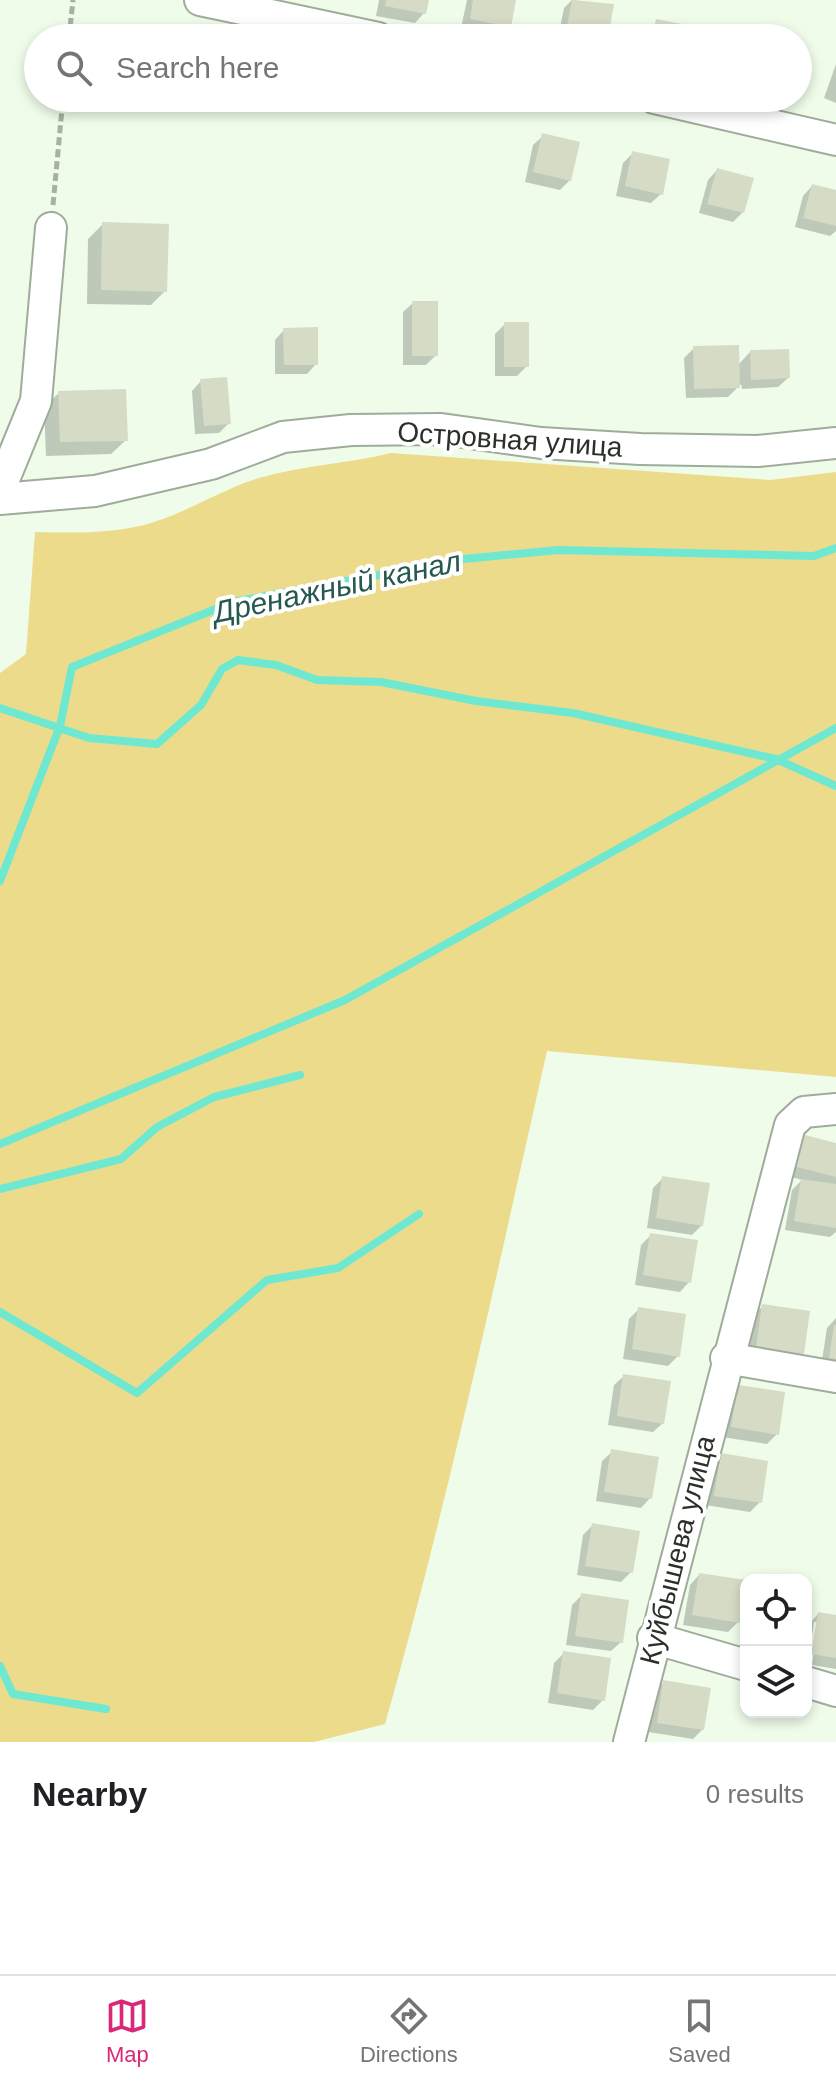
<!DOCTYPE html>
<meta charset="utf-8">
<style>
body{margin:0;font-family:Helvetica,sans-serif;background:#f6f6f6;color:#202124}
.controls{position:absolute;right:24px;bottom:24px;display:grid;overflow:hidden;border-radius:16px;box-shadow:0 4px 12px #0003}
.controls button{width:72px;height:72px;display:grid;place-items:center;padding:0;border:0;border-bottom:2px solid #e0e0e0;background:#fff;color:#202124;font:40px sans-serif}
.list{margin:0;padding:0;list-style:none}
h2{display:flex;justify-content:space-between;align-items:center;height:104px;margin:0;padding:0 32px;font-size:34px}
h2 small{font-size:26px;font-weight:400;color:#757577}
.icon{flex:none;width:44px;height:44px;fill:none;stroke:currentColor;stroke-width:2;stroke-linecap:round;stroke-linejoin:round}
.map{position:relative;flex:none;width:836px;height:1742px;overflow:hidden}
.search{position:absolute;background:#fff;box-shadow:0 4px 12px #0003;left:24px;right:24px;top:24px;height:88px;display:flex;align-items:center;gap:20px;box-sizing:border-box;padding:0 28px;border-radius:44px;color:#757577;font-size:30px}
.sheet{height:232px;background:#fff}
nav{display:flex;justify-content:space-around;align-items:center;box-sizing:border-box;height:112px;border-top:2px solid #e0e0e0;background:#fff;font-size:22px;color:#757577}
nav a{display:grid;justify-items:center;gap:4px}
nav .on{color:#db2777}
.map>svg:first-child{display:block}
.green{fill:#ecdb8a}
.shadow{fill:#0003;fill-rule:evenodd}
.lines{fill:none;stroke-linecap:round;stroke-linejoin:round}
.stream{stroke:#6fe8d1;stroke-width:8}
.building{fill:#d6dbc6}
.minor-casing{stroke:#9fac9b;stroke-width:34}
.path{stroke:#a6b1a2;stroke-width:5;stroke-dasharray:8 4;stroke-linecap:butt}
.minor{stroke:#fff;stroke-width:30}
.labels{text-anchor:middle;stroke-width:8;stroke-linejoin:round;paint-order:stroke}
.street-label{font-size:28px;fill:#2b3029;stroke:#fff}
.water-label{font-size:30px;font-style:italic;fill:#25584e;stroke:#fff}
</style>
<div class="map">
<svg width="836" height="1742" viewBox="0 0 836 1742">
<rect width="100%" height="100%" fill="#eefce9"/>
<path class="green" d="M391 453 770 480 836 472V1077L547 1051C496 1277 448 1502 385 1724L314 1742H0V673L26 654 35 532C74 533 113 534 151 523 188 512 222 489 259 478 303 465 347 464 391 453Z"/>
<g class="shadow">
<path d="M379 0H427L424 13 415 23 376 16Z"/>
<path d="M467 0H514L509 26 500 35 461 28Z"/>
<path d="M572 0 612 5 606 38H558L564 8Z"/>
<path d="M657 21 694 38H646Z"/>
<path d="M836 64V103L824 98Z"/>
<path d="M543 136 570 180 560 190 525 182 533 145Z"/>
<path d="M633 153 661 194 651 203 616 196 623 163Z"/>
<path d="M717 170 743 212 733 222 699 213 708 180Z"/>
<path d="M812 186 836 192V231L830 236 795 227 803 196Z"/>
<path d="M103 224 165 291 151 305 87 304 88 239Z"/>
<path d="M413 303 436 355 426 365H403V312Z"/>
<path d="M505 324 527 366 517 376H495V334Z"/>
<path d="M284 330 316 364 307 374H275V340Z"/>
<path d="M694 348 738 365 750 352 788 378 778 387 742 389 741 384 728 397 686 398 684 358Z"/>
<path d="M201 381 229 423 219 433 195 434 192 391Z"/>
<path d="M59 393 126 440 111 454 46 456 44 407Z"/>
<path d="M802 1136 836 1145V1232L830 1237 785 1230 792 1190 802 1180 785 1175Z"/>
<path d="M663 1178 702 1225 692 1235 647 1228 653 1188Z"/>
<path d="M651 1235 689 1282 680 1292 635 1285 641 1245Z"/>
<path d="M763 1306 802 1353 792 1363 747 1356 753 1316Z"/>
<path d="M639 1309 678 1356 668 1366 623 1359 629 1319Z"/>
<path d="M836 1318V1370L821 1367 827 1328Z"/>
<path d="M624 1376 663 1423 653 1432 608 1425 614 1385Z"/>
<path d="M738 1387 777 1434 767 1444 722 1437 729 1397Z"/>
<path d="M612 1452 650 1498 641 1508 596 1501 602 1461Z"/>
<path d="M721 1455 760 1502 750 1512 705 1505 712 1465Z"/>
<path d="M592 1526 631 1572 621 1582 577 1575 583 1535Z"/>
<path d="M699 1575 738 1622 728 1632 683 1625 690 1585Z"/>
<path d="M582 1595 621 1642 611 1651 566 1645 572 1605Z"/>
<path d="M818 1614 836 1617V1669L806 1664 809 1624ZM814 1622H818L812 1665 808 1664Z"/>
<path d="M564 1653 603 1700 593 1710 548 1703 554 1663Z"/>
<path d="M664 1682 703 1729 693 1739 648 1732 654 1692Z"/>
</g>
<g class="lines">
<g class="stream">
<path d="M0 708 89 738 157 744 201 705 222 669 238 660 276 665 317 680 381 682 476 701 573 713 776 759 836 786"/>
<path d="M0 881 60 726 72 667 233 602 464 559 558 550 814 556 836 548"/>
<path d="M0 1144 345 1000 836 728"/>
<path d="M0 1189 121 1159 157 1127 214 1097 300 1075"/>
<path d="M0 1312 137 1393 267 1280 338 1268 419 1214"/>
<path d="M0 1666 13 1694 106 1709"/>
</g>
</g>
<g class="building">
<path d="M386 0H429L426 14 385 6Z"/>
<path d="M473 0H516L511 27 470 19Z"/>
<path d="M572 0 614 4 608 38 566 31Z"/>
<path d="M656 19 698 27 696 38H653Z"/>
<path d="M542 133 580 142 571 181 533 172Z"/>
<path d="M632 151 670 159 663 195 625 186Z"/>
<path d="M717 168 754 178 744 213 707 204Z"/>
<path d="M812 184 836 190V226L803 218Z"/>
<path d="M102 222 169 224 167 292 101 290Z"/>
<rect x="412" y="301" width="26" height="55"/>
<rect x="504" y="322" width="25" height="45"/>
<path d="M318 327V365H284L283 328Z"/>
<path d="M739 345 740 388 694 389 693 346Z"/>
<path d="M789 349 790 378 751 380 750 350Z"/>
<path d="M227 377 231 424 204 426 200 379Z"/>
<path d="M126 389 128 441 60 442 58 391Z"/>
<path d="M801 1134 836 1143V1177L793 1166Z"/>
<path d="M662 1176 710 1183 703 1226 656 1218Z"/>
<path d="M801 1179 836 1184V1228L794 1221Z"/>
<path d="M650 1233 698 1240 691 1283 643 1275Z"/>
<path d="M762 1304 810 1311 804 1354 756 1347Z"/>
<path d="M638 1307 686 1314 680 1357 632 1349Z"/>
<path d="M834 1325H836V1359L829 1358Z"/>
<path d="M623 1374 671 1381 664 1424 617 1416Z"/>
<path d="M738 1385 785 1392 779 1435 731 1427Z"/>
<path d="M611 1449 659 1457 652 1499 604 1492Z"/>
<path d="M721 1453 768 1461 762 1503 714 1496Z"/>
<path d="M592 1523 640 1531 633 1573 585 1566Z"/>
<path d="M699 1573 746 1580 740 1623 692 1615Z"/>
<path d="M581 1593 629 1600 623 1643 575 1636Z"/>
<path d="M818 1612 836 1615V1658L811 1654Z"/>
<path d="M563 1651 611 1658 605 1701 557 1693Z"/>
<path d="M663 1680 711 1688 704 1730 657 1723Z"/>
</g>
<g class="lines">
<defs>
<g id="minor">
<path d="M200 0 378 38"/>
<path d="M654 98 836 140"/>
<path d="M0 489 36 401 51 228"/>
<path d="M0 499 95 491 211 464 283 437 351 430 441 429 541 443 640 449 758 451 836 443"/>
<path d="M726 1358 836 1377"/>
<path d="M653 1638 746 1665"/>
<path d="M806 1682 836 1691"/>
<path d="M629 1742 790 1125 804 1112 836 1109"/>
</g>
</defs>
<use href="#minor" class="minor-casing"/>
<g class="path">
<path d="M69 38 73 0"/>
<path d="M53 205 63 98"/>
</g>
<use href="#minor" class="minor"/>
</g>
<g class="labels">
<g class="street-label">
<text transform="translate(510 439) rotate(4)" y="10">Островная улица</text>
<text transform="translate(677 1550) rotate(-76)" y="10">Куйбышева улица</text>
</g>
<g class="water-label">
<text transform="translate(337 587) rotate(-12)" y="10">Дренажный канал</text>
</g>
</g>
</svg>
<div class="controls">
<button><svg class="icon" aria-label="locate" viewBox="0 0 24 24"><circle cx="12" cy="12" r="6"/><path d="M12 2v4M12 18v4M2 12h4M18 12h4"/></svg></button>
<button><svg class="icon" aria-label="layers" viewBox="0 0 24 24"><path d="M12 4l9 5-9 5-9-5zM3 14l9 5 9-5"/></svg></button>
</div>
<div class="search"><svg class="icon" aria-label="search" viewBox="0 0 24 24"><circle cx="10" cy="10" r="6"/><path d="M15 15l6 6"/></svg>Search here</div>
</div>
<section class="sheet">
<h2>Nearby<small>0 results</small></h2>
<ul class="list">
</ul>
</section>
<nav>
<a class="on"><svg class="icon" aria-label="map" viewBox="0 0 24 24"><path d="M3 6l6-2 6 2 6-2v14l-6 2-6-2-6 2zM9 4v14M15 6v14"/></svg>Map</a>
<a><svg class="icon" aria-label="directions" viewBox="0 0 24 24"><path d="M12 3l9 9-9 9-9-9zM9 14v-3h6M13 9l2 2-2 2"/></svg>Directions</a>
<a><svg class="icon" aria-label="saved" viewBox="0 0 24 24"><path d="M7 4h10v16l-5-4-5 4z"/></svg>Saved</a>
</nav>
